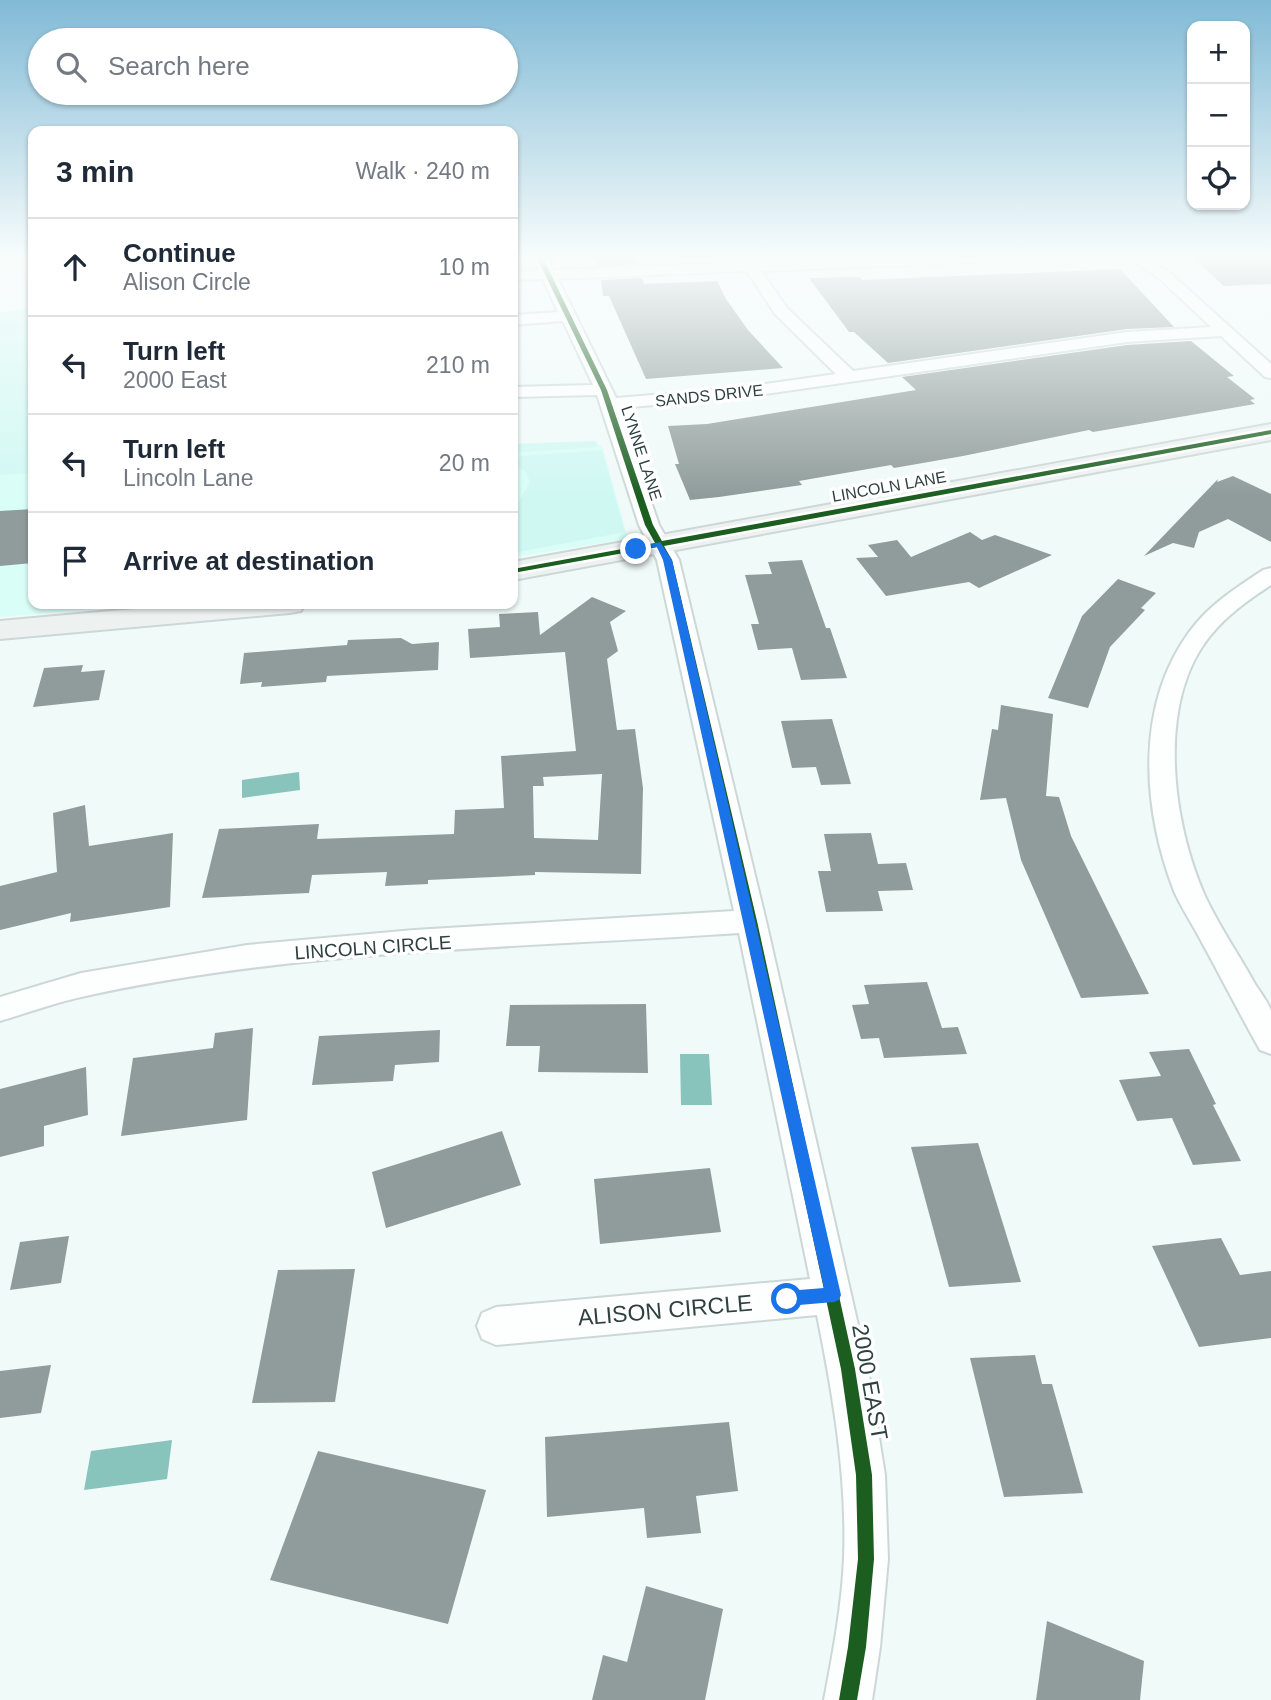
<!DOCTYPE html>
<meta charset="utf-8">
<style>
body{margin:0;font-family:Helvetica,sans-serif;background:#f6f6f7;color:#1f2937}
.controls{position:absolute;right:21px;top:21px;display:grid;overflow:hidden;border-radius:14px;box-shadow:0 2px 5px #0004}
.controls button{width:63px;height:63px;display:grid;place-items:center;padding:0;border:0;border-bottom:2px solid #e0e1e3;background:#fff;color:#1f2937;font:35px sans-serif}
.stop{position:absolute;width:21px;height:21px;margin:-16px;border:5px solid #1a73e8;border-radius:50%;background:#fff}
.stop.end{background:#1a73e8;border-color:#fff;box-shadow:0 2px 7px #0008}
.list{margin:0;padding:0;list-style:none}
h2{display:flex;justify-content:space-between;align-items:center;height:91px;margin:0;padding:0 28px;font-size:30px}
h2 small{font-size:23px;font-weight:400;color:#747a83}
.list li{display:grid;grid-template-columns:46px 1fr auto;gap:21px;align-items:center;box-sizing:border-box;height:98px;padding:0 28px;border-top:2px solid #e0e1e3}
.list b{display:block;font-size:26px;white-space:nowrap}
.list p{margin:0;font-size:23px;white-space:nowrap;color:#747a83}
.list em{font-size:23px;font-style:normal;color:#747a83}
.icon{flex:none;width:38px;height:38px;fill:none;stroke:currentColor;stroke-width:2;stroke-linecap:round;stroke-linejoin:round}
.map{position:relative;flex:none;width:1271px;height:1700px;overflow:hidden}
.search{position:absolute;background:#fff;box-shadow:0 2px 5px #0004;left:28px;top:28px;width:490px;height:77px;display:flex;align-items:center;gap:18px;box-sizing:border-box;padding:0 24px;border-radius:38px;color:#747a83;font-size:26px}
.panel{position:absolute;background:#fff;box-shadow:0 2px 5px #0004;left:28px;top:126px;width:490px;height:483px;border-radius:14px}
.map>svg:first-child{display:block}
.built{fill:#d9fdf7}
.green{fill:#d0f8f3}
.water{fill:#88c3bc}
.building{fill:#909c9b;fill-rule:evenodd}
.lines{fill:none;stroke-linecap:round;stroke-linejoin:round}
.street-casing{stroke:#ccd8d6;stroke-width:4}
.secondary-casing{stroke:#ccd8d6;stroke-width:4}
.street{fill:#fdfefe;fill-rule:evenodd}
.secondary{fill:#edf2f1;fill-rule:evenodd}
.cycleway-casing{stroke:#fff;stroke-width:5}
.cycleway{fill:#1b5e20;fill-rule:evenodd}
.route{fill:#1a73e8}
.labels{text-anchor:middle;stroke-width:7;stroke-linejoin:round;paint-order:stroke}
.far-street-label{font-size:16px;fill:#2e413f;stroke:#fff}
.street-label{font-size:19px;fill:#2e413f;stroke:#fff}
.near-street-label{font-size:23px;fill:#2e413f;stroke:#fff}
</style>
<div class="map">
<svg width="1271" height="1700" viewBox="0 0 1271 1700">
<rect width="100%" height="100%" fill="#f0faf8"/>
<g class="built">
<path d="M33 307V604H153L0 617V312Z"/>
<path d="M602 445 628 539 513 557V447Z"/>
</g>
<g class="green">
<path d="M33 307V473L0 475V313Z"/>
<path d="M596 441 598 447 513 453V444Z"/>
<path d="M602 450 625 532 513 553V512L530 482 526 472 513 463 520 456Z"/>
</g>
<g class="water">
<path d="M299 772 300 790 242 798V780Z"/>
<path d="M680 1054H709L712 1105H681Z"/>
<path d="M172 1440 167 1479 84 1490 91 1451Z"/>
</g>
<g class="building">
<path d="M597 258H636L638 264 598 266Z"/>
<path d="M1193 258H1271V284L1224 286Z"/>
<path d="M1120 269 1174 327 1127 329 888 363 854 332H849L809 278 860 277 862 280Z"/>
<path d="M642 278 644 284 717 281 726 299 748 330 783 368 646 379 609 296H603L601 280Z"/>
<path d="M1191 341 1234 376 1227 377 1255 399 1250 400 1255 404 1093 432 1089 430 963 456 894 468 891 465 799 481 802 485 719 497 690 500 675 464H679L668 426 707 424 916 390 902 377 1127 345Z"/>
<path d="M1233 476 1271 494V542L1228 519 1199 532 1194 548 1173 543 1144 556 1218 479 1217 482Z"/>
<path d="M33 509V563L0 566V511Z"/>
<path d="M970 532 982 540 995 535 1052 555 979 588 969 582 886 596 856 558 878 557 868 545 897 540 911 557Z"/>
<path d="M802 560 826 628H830L847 678 801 680 792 648 758 650 751 624H759L745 575 772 574 768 562Z"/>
<path d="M1118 579 1156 593 1141 608 1145 610 1110 647 1088 708 1048 698 1082 616Z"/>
<path d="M592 597 626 611 610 622 618 651 607 659 617 730 635 729 643 788 641 874 535 872V875L428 880V884L385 886 387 872 312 875 309 893 202 898 219 829 319 824 317 839 454 834 455 810 504 808 501 756 576 751 565 652 470 658 468 629 500 627 499 614 538 612 540 635ZM602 774 598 840 534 838 533 786H544L543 777Z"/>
<path d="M401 638 412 644 439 642 438 670 327 676 326 682 261 687 262 682 240 684 244 653 347 645 348 640Z"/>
<path d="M83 665 81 672 105 670 99 700 33 707 44 668Z"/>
<path d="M1001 705 1053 714 1046 796 1059 797 1071 836 1149 994 1081 998 1021 860 1006 798 980 800 992 729 998 730Z"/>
<path d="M832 719 851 784 821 785 816 767 792 768 781 721Z"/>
<path d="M85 805 89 846 173 833 170 907 70 922 71 913 0 930V886L57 872 53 813Z"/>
<path d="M871 833 878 864 906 863 913 890 878 891 883 911 826 912 818 871H831L824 834Z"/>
<path d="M927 982 942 1028 958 1027 967 1054 884 1058 879 1038 861 1039 852 1005 869 1004 864 985Z"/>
<path d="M646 1004 648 1073 538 1072 540 1046H506L510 1005Z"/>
<path d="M253 1028 247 1120 121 1136 133 1058 213 1048 215 1033Z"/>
<path d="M440 1030 439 1062 395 1065 393 1081 312 1085 319 1036Z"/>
<path d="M1189 1049 1216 1104 1213 1105 1241 1161 1193 1165 1172 1118 1137 1121 1119 1080 1161 1076 1149 1052Z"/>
<path d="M86 1067 88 1115 44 1126V1146L0 1157V1089Z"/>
<path d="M502 1131 521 1185 386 1228 372 1172Z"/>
<path d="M978 1143 1021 1282 949 1287 911 1147Z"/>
<path d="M710 1168 721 1232 600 1244 594 1179Z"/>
<path d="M69 1236 61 1283 10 1290 20 1242Z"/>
<path d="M1221 1238 1240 1275 1271 1271V1338L1199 1347 1152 1246Z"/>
<path d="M355 1269 335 1402 252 1403 278 1270Z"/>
<path d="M1035 1355 1042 1384H1052L1083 1493 1004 1497 970 1358Z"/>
<path d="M51 1365 41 1413 0 1418V1371Z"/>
<path d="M729 1422 738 1491 696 1496 701 1533 647 1538 644 1508 547 1517 545 1437Z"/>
<path d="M318 1451 486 1490 448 1624 270 1580Z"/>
<path d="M646 1586 723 1609 705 1700H592L603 1655 627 1662Z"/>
<path d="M1047 1621 1144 1661 1140 1700H1036Z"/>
</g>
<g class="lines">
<defs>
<g id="street">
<path d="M533 258H547L553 270 857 258H988L981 262 761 271 787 308 853 371 1127 332 1211 327 1160 279 1129 258H1147L1170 273 1271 364V378L1265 377 1221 336 1127 342 738 398 619 408 659 525 679 560 766 921 868 1369 885 1475 888 1559 880 1647 872 1700H824C833 1653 842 1605 844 1558 847 1476 833 1395 817 1315L496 1345 482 1339 477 1326 482 1313 496 1307 810 1279 739 933C519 948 297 949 81 997 54 1003 27 1013 0 1021V997L81 973 247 945 414 930 734 911 657 560 639 525 597 395 513 397V387L593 385 563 321 513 325V315L558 312 543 279 513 280V272L539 271ZM747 271 775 314 836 374 738 388 616 398 558 279Z"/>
<path d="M1271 568V585C1248 600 1228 614 1210 636 1156 703 1172 822 1205 896 1219 926 1239 955 1255 984 1260 992 1268 1002 1271 1011 1271 1024 1271 1041 1271 1054L1260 1050C1239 1013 1220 975 1199 937 1191 922 1181 907 1174 891 1142 808 1135 705 1190 631 1209 605 1236 588 1263 570Z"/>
</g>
<g id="secondary">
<path d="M1271 424V440L513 580V562Z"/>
<path d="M189 604H305L301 611 290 613 0 639V621Z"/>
</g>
</defs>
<use href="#street" class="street-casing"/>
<use href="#secondary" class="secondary-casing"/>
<use href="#street" class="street"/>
<use href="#secondary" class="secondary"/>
<defs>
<path id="cycleway" d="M537 258H543L607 390 653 525 662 541 1271 430V434L664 546 672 560 757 921 855 1369 872 1475 874 1559 866 1647 857 1700H839L848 1647 858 1559 856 1475 841 1369 745 921 664 560 657 547 513 573V569L655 543 645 525 601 390Z"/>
</defs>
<use href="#cycleway" class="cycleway-casing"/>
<use href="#cycleway" class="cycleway"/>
</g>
<linearGradient id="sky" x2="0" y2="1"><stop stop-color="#81bad6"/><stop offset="0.52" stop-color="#f8fdfc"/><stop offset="1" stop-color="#f8fdfc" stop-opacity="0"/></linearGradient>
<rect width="1271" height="496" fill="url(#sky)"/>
<path class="route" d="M660 542 672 560 841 1295 839 1300 834 1302 787 1306 782 1304 780 1299 782 1294 787 1291 824 1288 663 560 657 547 636 551 631 549Z"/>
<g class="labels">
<g class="far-street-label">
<text transform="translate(709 395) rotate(-6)" y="6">SANDS DRIVE</text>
<text transform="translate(642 453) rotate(72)" y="6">LYNNE LANE</text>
<text transform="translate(889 486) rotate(-10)" y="6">LINCOLN LANE</text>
</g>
<g class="street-label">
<text transform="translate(373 947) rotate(-4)" y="7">LINCOLN CIRCLE</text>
</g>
<g class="near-street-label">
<text transform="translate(665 1310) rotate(-5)" y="8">ALISON CIRCLE</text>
<text transform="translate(870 1382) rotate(80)" y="8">2000 EAST</text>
</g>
</g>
</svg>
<div class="controls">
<button>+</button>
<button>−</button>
<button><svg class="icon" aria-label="locate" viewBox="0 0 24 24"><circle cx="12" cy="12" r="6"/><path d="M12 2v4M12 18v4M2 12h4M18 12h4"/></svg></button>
</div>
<div class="stop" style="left:787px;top:1299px"></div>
<div class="stop end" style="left:636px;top:549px"></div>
<div class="search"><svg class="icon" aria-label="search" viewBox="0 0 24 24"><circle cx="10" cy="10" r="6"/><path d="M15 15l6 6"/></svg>Search here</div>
<section class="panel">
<h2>3 min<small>Walk · 240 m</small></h2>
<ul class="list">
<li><svg class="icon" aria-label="ahead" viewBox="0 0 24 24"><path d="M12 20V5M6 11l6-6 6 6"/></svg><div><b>Continue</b><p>Alison Circle</p></div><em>10 m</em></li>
<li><svg class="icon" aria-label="left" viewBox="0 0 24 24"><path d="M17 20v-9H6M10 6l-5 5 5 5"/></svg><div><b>Turn left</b><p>2000 East</p></div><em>210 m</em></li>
<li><svg class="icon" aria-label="left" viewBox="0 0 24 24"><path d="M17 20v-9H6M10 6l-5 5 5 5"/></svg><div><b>Turn left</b><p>Lincoln Lane</p></div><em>20 m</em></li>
<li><svg class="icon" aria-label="arrive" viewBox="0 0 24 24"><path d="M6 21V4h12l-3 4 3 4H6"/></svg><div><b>Arrive at destination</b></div></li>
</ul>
</section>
</div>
